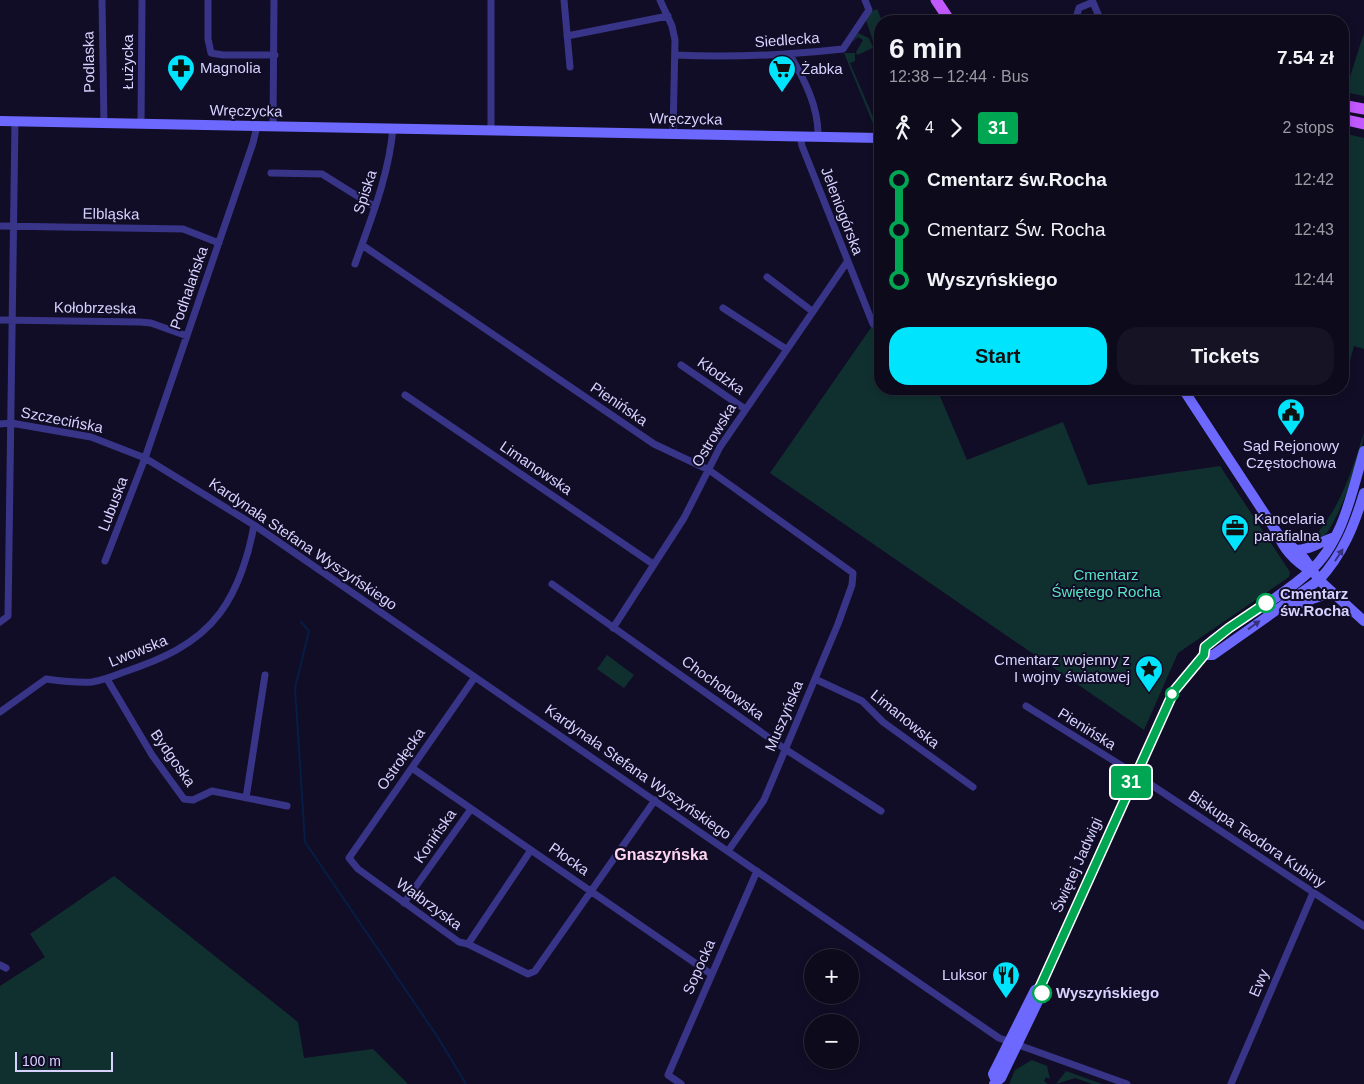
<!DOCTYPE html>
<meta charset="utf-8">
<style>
:root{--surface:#0d0a1c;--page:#161325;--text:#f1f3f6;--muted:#9a9aa3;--line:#2d2b3b;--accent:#00e4fd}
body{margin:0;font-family:Helvetica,sans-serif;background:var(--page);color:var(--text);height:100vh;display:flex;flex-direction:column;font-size:19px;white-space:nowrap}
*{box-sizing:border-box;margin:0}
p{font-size:16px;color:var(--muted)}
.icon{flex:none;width:28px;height:28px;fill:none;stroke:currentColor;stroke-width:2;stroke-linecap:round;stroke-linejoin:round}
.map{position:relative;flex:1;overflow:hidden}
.drawer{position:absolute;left:874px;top:15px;width:475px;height:380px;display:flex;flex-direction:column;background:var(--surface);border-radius:20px;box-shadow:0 2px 8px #0003,0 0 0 1px var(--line)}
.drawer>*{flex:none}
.badge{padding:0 10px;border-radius:4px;font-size:18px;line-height:32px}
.buttons{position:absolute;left:804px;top:949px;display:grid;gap:10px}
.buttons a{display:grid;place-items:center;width:55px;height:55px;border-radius:50%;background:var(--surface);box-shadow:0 2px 8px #0003,0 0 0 1px var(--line);font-size:25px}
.scale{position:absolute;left:15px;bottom:12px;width:98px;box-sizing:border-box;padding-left:5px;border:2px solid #d7d2ff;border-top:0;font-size:14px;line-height:18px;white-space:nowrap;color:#d7d2ff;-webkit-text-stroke:4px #110d26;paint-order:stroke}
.map>.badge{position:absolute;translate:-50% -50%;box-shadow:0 0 0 2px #fff}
.legs{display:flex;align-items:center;gap:8px;height:55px;padding:0 15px;font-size:16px}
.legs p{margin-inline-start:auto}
.headline{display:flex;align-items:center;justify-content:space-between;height:85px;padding:0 15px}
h1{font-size:28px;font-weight:700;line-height:38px}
.action{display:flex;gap:10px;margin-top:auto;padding:10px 15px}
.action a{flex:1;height:58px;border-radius:20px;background:var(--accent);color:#111;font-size:20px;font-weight:700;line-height:58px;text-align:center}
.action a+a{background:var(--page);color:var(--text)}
ul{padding:0 15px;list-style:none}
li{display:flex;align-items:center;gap:18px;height:50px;font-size:19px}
li i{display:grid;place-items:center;width:8px;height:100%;margin:0 6px;background:currentColor}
li i::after{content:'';width:12px;height:12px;margin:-6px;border:4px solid;border-radius:50%;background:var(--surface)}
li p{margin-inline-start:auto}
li:first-child i{background:linear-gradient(#0000 50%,currentColor 0)}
li:last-child i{background:linear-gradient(currentColor 50%,#0000 0)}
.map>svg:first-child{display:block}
</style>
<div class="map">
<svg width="1364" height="1084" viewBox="0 0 1364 1084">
<rect width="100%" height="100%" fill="#110d26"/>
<path fill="#10302f" d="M 877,9 L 882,21 L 880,21 L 880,52 L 877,53 L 866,20 L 871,12 Z
M 858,33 L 869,38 L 873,48 L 857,55 L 856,52 L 863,40 L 858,37 L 853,42 Z
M 1364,33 L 1364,96 L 1345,92 Z
M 844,53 L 855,53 L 855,61 L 850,63 L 873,117 L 876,116 L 876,112 L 878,126 L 874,126 Z
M 1343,133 L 1364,138 L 1364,349 L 1354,346 L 1346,375 L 1342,374 Z
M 880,320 L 880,389 L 937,389 L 967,460 L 1063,422 L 1088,485 L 1220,466 L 1290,572 L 1289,577 L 1178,653 L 1144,730 L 770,473 L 875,322 Z
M 1364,433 C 1364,452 1337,526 1322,538 C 1319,541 1311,542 1307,544 C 1340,512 1350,475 1364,433 Z
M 607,655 L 634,675 L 624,688 L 597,669 Z
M 114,876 L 298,1022 L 304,1058 L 373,1049 L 408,1084 L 0,1084 L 0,986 L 45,957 L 30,934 Z
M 1032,1060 L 1047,1066 L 1050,1079 L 1046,1077 L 1044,1081 L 1048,1084 L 1009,1084 L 1015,1070 Z
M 1066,1071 L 1102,1084 L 1092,1084 L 1075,1078 L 1056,1084 Z"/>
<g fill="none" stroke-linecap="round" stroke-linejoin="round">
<path stroke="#061d46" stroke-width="2" d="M 301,622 L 309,631 L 295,688 L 305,842 L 437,1036 L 466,1084"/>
<path stroke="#383588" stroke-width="7" d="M 102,0 L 104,123
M 208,0 L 208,39 L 211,53 L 223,55 L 275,55
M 564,0 L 570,67
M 660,0 L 672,26 L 675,40 L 673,134
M 1092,0 L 1101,21
M 1075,21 L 1079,8 L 1093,2
M 567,36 L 668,16
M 675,55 C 732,58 787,55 843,49 L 869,10 L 865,0
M 790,55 C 804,79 819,107 818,137
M 141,124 L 142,0
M 273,126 L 274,0
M 491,131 L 491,0
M 800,136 L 802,146 L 873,324
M 271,173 L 322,174 L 375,207
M 0,226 L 183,229 L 219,243
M 362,245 L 654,444 L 709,470 L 853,573 L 852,585 L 838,624 L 764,800 L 728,851
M 355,264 C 371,219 389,175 393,128
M 767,277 L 812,311
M 723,308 L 786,349
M 0,320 L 140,322 L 151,323 L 187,336
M 681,365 L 745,409
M 405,395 L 653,564
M 0,424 L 11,423 L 91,437 L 145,458 L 254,525 L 999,1038 L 1127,1084
M 105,561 L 145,458 L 253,143 L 257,126
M 552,584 L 785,749 L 881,811
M 0,622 L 8,616 L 15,121
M 613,628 L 684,518 L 720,447 L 847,262
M 475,677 L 349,858 L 358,869 L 459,942 L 468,944 L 528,974 L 535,971 L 655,800
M 107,679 L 152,755 L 184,799 L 193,800 L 212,791 L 287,806
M 815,679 L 862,701 L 883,722 L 973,787
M 1026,706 L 1135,774 L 1364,926
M 0,712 L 46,679 C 61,681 76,683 92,682 C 103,680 114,676 124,672 C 160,660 196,645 220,613 C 238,589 249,554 254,525
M 412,768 L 711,974
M 246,798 L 265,675
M 404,903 L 471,809
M 468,944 L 531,850
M 0,965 L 6,968
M 681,1084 L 668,1075 L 757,871
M 1231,1084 L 1313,893"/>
<path stroke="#6d69ff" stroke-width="10" d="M 0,121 L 880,138
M 1183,389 L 1278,534 C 1284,551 1296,562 1311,571
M 1281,536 L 1304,558 L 1319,580 L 1364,621
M 1296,550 C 1312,550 1321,541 1335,537
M 1288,602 L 1298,604 L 1332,592
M 1204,655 L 1213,655 L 1319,580 C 1343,554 1354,526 1364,493
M 996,1081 L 993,1074 L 1035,990 L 1040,987 L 1174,691 L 1204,655 L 1205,647 L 1214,639 C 1245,616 1282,597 1310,571 C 1343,542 1352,491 1364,451
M 994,1084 L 1001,1078 L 1042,993 L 1040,987"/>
<path stroke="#c159ff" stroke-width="11" d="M 936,0 L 950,21
M 1342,105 L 1364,109
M 1342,119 L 1364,124"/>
</g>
<defs><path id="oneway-solid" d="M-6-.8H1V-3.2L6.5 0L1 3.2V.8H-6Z" transform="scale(1.25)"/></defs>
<g fill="#36327d">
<use href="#oneway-solid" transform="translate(1339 555) rotate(-57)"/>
<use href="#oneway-solid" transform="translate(1254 625) rotate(-36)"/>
</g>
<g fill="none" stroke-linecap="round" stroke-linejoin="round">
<g stroke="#fff" stroke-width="11">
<path id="line-1" d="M 1042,993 L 1040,987 L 1174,691 L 1204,655 L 1205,647 L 1229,628 L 1266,603"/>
</g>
<use href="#line-1" stroke="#00a651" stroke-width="8"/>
</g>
<defs>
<g id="pharmacy-pin" transform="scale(1.4375)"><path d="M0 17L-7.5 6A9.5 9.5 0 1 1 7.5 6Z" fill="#00e4fd" stroke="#110d26"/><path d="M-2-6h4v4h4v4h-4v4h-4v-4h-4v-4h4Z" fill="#111"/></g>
<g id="supermarket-pin" transform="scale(1.4375)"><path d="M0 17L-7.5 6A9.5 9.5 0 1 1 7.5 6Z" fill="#00e4fd" stroke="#110d26"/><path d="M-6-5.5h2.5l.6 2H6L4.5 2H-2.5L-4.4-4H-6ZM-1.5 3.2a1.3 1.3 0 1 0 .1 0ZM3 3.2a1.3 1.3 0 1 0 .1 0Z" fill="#111"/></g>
<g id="civic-pin" transform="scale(1.4375)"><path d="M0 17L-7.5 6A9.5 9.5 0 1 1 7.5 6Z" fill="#00e4fd" stroke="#110d26"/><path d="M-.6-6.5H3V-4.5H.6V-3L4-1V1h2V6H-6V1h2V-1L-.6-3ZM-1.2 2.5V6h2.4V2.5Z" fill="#111"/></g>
<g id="office-pin" transform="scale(1.4375)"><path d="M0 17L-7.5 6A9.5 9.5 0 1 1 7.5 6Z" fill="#00e4fd" stroke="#110d26"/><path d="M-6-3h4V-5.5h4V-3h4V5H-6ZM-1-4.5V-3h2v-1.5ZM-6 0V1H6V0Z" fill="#111"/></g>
<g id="sight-pin" transform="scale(1.4375)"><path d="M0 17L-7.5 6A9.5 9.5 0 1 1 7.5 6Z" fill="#00e4fd" stroke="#110d26"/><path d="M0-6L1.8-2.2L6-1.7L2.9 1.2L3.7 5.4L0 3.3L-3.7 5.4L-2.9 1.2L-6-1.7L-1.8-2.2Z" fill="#111"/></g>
<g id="restaurant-pin" transform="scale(1.4375)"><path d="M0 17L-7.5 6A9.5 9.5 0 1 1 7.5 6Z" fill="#00e4fd" stroke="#110d26"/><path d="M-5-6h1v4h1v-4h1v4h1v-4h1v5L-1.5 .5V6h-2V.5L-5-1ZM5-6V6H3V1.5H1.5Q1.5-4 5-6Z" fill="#111"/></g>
</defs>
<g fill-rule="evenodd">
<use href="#pharmacy-pin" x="181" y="68"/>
<use href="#supermarket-pin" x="782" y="69"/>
<use href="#civic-pin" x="1291" y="412"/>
<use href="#office-pin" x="1235" y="528"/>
<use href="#sight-pin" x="1149" y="669"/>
<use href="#restaurant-pin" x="1006" y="975"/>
</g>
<g fill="#fff" stroke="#00a651" stroke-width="2.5">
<circle cx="1266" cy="603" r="9"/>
<circle cx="1172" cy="694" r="6"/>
<circle cx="1042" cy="993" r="9"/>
</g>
<g text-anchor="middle" stroke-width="4" stroke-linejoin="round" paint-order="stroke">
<g font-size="15" fill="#d7d2ff" stroke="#110d26">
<text transform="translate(787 40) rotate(-4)" y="5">Siedlecka</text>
<text transform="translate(89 62) rotate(-91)" y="5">Podlaska</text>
<text transform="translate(128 62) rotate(-90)" y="5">Łużycka</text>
<text transform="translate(246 111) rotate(1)" y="5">Wręczycka</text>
<text transform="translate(686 119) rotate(1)" y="5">Wręczycka</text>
<text transform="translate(365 192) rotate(-72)" y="5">Spiska</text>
<text transform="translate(842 211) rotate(69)" y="5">Jeleniogórska</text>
<text transform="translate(111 214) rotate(1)" y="5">Elbląska</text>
<text transform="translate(189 288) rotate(-71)" y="5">Podhalańska</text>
<text transform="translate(95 308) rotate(1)" y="5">Kołobrzeska</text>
<text transform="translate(721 376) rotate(35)" y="5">Kłodzka</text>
<text transform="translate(619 404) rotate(34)" y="5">Pienińska</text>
<text transform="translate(62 420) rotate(11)" y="5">Szczecińska</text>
<text transform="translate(714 435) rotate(-59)" y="5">Ostrowska</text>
<text transform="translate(536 468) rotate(34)" y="5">Limanowska</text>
<text transform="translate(113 504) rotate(-69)" y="5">Lubuska</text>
<text transform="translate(303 544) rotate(34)" y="5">Kardynała Stefana Wyszyńskiego</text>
<text transform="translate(138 651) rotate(-22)" y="5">Lwowska</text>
<text transform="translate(723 688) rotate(36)" y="5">Chochołowska</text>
<text transform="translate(784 716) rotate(-67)" y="5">Muszyńska</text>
<text transform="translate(905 719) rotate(39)" y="5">Limanowska</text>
<text transform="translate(1087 729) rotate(32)" y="5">Pienińska</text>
<text transform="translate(173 758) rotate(55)" y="5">Bydgoska</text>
<text transform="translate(401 759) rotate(-55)" y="5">Ostrołęcka</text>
<text transform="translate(638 772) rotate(35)" y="5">Kardynała Stefana Wyszyńskiego</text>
<text transform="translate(435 836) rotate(-55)" y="5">Konińska</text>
<text transform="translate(1257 839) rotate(34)" y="5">Biskupa Teodora Kubiny</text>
<text transform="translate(569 859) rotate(35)" y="5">Płocka</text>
<text transform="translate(1077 865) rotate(-66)" y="5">Świętej Jadwigi</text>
<text transform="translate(429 904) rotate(36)" y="5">Wałbrzyska</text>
<text transform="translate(699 967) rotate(-66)" y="5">Sopocka</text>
<text transform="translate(1259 983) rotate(-67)" y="5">Ewy</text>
</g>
<g font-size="15" fill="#d7d2ff" stroke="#110d26" text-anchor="start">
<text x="200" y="73">Magnolia</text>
<text x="801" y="74">Żabka</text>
<text x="1291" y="451" text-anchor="middle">Sąd Rejonowy<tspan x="1291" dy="17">Częstochowa</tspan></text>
<text x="1254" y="524">Kancelaria<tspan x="1254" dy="17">parafialna</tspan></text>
<text x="1130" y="665" text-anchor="end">Cmentarz wojenny z<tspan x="1130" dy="17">I wojny światowej</tspan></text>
<text x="987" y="980" text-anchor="end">Luksor</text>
</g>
<g font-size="15" fill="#56e7c3" stroke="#110d26">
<text x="1106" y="580">Cmentarz<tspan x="1106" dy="17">Świętego Rocha</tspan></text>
</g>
<g font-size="15" font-weight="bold" fill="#d7d2ff" stroke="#110d26" text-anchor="start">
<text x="1280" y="599">Cmentarz<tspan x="1280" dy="17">św.Rocha</tspan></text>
<text x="1056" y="998">Wyszyńskiego</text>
</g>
<g font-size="16" font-weight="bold" fill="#ffd4ef" stroke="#110d26">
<text x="661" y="860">Gnaszyńska</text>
</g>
</g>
</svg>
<div class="buttons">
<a>+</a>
<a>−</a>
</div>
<div class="scale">100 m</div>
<b class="badge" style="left:1131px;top:782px;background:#00a651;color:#fff">31</b>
<section class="drawer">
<div class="headline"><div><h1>6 min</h1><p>12:38 – 12:44 · Bus</p></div><b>7.54 zł</b></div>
<div class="legs"><svg class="icon" aria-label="walk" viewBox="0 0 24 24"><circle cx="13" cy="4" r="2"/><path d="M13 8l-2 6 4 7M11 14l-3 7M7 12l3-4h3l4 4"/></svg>4<svg class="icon" aria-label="forward" viewBox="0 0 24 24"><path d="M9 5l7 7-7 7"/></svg><b class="badge" style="background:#00a651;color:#fff">31</b><p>2 stops</p></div>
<ul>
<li><i style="color:#00a651"></i><b>Cmentarz św.Rocha</b><p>12:42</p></li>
<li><i style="color:#00a651"></i><span>Cmentarz Św. Rocha</span><p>12:43</p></li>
<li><i style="color:#00a651"></i><b>Wyszyńskiego</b><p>12:44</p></li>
</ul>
<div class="action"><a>Start</a><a>Tickets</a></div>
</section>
</div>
